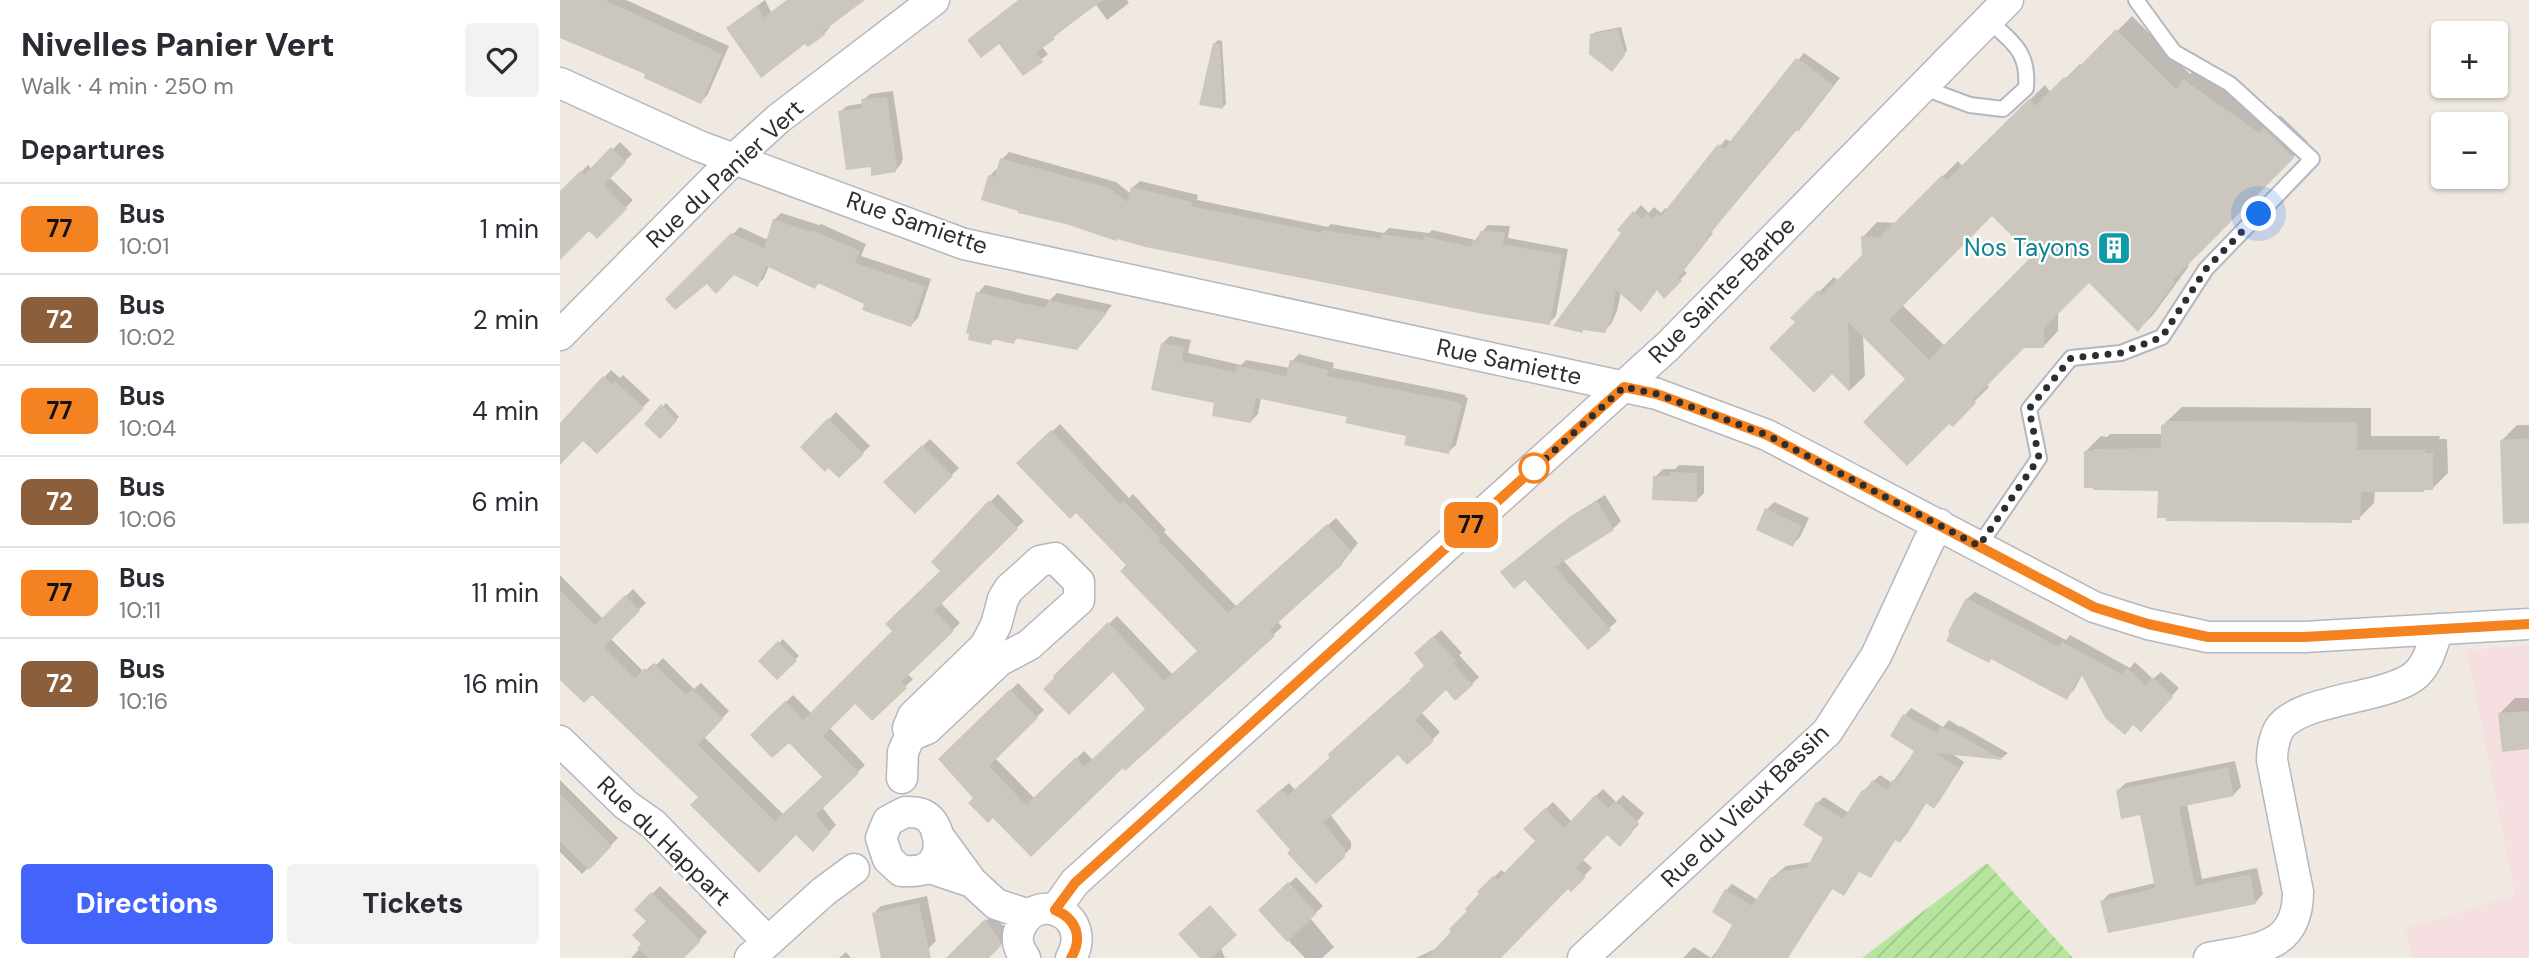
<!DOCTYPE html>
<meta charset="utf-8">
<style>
:root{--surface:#fff;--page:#f2f2f3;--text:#2b2b33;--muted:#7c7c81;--line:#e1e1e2;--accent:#4264fb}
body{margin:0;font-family:"DM Sans",sans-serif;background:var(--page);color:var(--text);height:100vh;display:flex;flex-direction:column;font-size:26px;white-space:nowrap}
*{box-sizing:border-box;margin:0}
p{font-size:23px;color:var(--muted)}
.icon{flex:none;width:38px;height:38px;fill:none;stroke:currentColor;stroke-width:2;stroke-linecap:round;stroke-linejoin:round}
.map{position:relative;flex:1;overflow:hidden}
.side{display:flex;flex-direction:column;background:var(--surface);width:560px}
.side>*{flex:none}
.badge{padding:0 14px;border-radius:10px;font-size:24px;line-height:46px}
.tools{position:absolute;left:1871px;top:21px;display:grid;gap:14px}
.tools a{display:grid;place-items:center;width:77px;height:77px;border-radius:7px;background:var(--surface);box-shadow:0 2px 5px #0004;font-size:35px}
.you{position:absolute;width:35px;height:35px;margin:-18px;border:5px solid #fff;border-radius:50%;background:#1a73e8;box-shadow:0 0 0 10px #1a73e833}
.map>.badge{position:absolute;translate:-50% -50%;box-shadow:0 0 0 4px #fff}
h2{padding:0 21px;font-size:26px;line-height:63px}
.round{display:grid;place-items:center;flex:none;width:74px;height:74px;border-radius:7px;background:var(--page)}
.overview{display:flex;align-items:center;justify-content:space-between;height:119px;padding:0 21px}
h1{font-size:33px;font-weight:800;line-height:52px}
.button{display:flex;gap:14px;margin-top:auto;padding:14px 21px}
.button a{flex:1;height:80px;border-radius:7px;background:var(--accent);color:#fff;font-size:28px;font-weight:800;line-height:80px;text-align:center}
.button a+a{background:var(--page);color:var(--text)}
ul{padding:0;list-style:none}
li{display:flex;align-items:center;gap:21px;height:91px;padding:0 21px;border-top:2px solid var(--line)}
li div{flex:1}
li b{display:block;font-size:26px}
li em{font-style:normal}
li .badge{min-width:77px;font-weight:700;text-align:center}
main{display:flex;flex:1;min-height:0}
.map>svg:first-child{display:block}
</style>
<main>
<section class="side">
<div class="overview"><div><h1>Nivelles Panier Vert</h1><p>Walk · 4 min · 250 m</p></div><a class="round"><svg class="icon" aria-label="heart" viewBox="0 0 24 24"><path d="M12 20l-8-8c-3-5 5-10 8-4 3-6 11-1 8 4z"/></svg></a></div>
<h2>Departures</h2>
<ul>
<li><span class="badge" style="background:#f58220;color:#111">77</span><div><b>Bus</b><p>10:01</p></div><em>1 min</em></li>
<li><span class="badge" style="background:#8b5e3c;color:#fff">72</span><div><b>Bus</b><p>10:02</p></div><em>2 min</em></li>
<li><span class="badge" style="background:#f58220;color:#111">77</span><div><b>Bus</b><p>10:04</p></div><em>4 min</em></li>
<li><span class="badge" style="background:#8b5e3c;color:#fff">72</span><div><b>Bus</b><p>10:06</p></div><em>6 min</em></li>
<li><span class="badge" style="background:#f58220;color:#111">77</span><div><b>Bus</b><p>10:11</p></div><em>11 min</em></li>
<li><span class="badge" style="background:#8b5e3c;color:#fff">72</span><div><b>Bus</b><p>10:16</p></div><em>16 min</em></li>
</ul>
<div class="button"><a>Directions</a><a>Tickets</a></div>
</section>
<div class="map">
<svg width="1969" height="958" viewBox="0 0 1969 958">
<defs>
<pattern id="garden-furrows" width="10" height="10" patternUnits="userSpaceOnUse" patternTransform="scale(1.75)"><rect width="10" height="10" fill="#b6e59e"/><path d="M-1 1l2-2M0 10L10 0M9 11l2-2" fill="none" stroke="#9dc588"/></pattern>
</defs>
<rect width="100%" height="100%" fill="#efe9e1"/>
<path fill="#f5dfe0" d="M 1969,645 L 1969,958 L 1854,958 L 1844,929 L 1955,896 L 1907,650 Z"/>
<path fill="url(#garden-furrows)" d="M 1427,863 L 1513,958 L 1302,958 Z"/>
<path fill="#0003" fill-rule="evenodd" d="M 0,0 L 66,0 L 169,46 L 148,94 L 141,102 L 88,73 L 0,38 Z
M 205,0 L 211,12 L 227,0 L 302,0 L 269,25 L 270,27 L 264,34 L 175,22 Z
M 460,0 L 567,0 L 569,3 L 547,20 L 535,3 L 482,47 L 488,54 L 463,74 Z
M 1572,16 L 1630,74 L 1640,65 L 1715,120 L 1720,115 L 1748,142 L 1626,264 L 1629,266 L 1593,315 L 1578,330 L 1529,281 L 1498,312 L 1498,331 L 1484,346 L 1464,346 L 1426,384 L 1429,387 L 1392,424 L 1303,335 L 1305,376 L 1290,390 L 1272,372 L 1233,318 L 1274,277 L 1278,281 L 1303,256 L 1303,237 L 1317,222 L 1337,223 L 1398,161 L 1402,166 L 1485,85 L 1491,93 L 1520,64 L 1523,66 ZM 1432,214 L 1474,256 L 1385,346 L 1342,305 Z
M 1061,27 L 1067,50 L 1055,67 L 1032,35 L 1036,32 Z
M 658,40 L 662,41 L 666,104 L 662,108 L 654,44 Z
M 1244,53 L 1280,78 L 1151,232 L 1153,233 L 1123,270 L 1127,273 L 1104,296 L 1098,289 L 1081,309 L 1061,292 L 1057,311 L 1051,324 L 1044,331 L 1025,328 L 1022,331 L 1064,233 L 1060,230 L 1081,205 L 1089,213 L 1094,207 L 1101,213 L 1105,208 L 1108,210 L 1160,146 L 1166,139 L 1171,142 Z
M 333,91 L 343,159 L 341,164 L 335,171 L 312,165 L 280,112 L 287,106 L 304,103 L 303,100 L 310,94 Z
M 60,142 L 72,154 L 49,177 L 73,200 L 37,237 L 29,229 L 0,258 L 0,194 L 28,165 L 32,170 Z
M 449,152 L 556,182 L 571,194 L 573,187 L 580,181 L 638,195 L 637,200 L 768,227 L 771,224 L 824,233 L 829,228 L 869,233 L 872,230 L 915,240 L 928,225 L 950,226 L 948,238 L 1008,249 L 996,316 L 989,323 L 482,216 L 423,199 L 430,176 L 436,169 L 439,170 L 442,159 Z
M 221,213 L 259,225 L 261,224 L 306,244 L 301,256 L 371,279 L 358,318 L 351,325 L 260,282 L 255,287 L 209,266 L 204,278 L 197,285 L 174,273 L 108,299 L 180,227 L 208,240 L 214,220 Z
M 425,285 L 490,300 L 497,293 L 552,305 L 524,341 L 459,337 L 453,342 L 435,338 L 430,343 L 418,293 Z
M 610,336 L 631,340 L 628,353 L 681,365 L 686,360 L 730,368 L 732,361 L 739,354 L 774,363 L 773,368 L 906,395 L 905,397 L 908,398 L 896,445 L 888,452 L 848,435 L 789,415 L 701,397 L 698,414 L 691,421 L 656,402 L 602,344 Z
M 51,370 L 60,378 L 63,375 L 90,400 L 37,452 L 24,438 L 0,462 L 0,425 Z
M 106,403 L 119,417 L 100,437 L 87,424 Z
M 1622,407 L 1811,408 L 1811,436 L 1880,436 L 1879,439 L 1887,439 L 1888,473 L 1873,488 L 1815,490 L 1814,503 L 1799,518 L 1600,489 L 1526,451 L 1541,436 L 1547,437 L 1550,434 L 1603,434 L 1603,425 Z
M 276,412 L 310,446 L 279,476 L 242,447 Z
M 500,424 L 569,498 L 573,494 L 606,530 L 604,532 L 677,607 L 776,518 L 798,543 L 782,563 L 717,621 L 722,627 L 714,634 L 565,768 L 563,766 L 471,854 L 380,760 L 458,683 L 484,710 L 435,758 L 475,799 L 524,751 L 533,760 L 587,709 L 553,670 L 495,676 L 557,616 L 613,675 L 640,651 L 569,565 L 516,511 L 459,463 Z
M 1957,425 L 1969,425 L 1969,522 L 1942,440 Z
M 370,439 L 399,468 L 355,511 L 326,482 Z
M 1119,465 L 1144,466 L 1144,493 L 1136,501 L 1095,477 L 1103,469 L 1115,469 Z
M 438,494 L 464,521 L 380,602 L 400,623 L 347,674 L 353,679 L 312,719 L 295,702 L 269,727 L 305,765 L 262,807 L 276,825 L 260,842 L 140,797 L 32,692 L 0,677 L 0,575 L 43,619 L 73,589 L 86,603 L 50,638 L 84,672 L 94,663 L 96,665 L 103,658 L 134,689 L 141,683 L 169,711 L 144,737 L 224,815 L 264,777 L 229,740 L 192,735 L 233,695 L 252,714 L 335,631 L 382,571 L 373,562 Z
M 1045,495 L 1061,521 L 1053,529 L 1003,560 L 1057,621 L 1028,648 L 965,577 L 950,565 L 1010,517 Z
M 1214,502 L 1249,518 L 1240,537 L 1232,545 L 1207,509 Z
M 1415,592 L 1506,640 L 1510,635 L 1570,668 L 1575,662 L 1593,679 L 1601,672 L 1619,688 L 1588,722 L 1523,673 L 1514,690 L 1506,698 L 1407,599 Z
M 881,630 L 902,653 L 899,655 L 919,677 L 912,684 L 887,688 L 861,712 L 880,732 L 873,739 L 847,763 L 838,752 L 770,814 L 791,842 L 791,848 L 783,856 L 732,850 L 705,804 L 729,783 L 735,790 L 853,680 L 866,665 L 864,646 Z
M 223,639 L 239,656 L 217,677 L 201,661 Z
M 1955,698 L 1969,698 L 1969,747 L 1940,713 Z
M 1351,708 L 1383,727 L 1389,720 L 1400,727 L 1401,726 L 1448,753 L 1442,758 L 1391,753 L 1404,762 L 1380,800 L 1374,807 L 1367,802 L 1346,835 L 1339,841 L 1336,839 L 1311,876 L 1300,870 L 1283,894 L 1273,888 L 1229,954 L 1211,958 L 1123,958 L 1134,947 L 1151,958 L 1159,948 L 1175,924 L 1166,890 L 1172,884 L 1198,900 L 1212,878 L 1226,866 L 1252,862 L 1265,837 L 1257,803 L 1264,797 L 1289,813 L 1303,791 L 1320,775 L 1332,783 L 1356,750 L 1333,736 L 1345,715 Z
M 1675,761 L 1681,787 L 1673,795 L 1627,804 L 1642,879 L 1697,868 L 1703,894 L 1696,902 L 1542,901 L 1549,894 L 1595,883 L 1581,812 L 1558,790 L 1566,783 Z
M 0,780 L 58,838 L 22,874 L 0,852 Z
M 1043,789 L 1056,802 L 1063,795 L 1084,813 L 1077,822 L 1079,824 L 1060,844 L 1047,833 L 1022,859 L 1032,868 L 1011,889 L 1008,887 L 939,958 L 856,958 L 879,947 L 921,894 L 920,892 L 941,870 L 946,874 L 977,841 L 965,829 L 993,802 L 1011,821 Z
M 736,877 L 763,906 L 750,918 L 774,947 L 762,958 L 745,958 L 700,911 Z
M 100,886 L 147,932 L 122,958 L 71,958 L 84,944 L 88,921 L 76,910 Z
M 367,896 L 376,941 L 368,949 L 323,958 L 314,913 L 321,906 Z
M 645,911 L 665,958 L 642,958 Z
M 434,913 L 447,932 L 448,937 L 427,958 L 389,958 Z
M 286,952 L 291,958 L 279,958 Z"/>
<path fill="#cbc7bf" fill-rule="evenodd" d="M 0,0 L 45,0 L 162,54 L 141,104 L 84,78 L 85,74 L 0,38 Z
M 227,0 L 305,0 L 262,32 L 265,35 L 248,47 L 245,44 L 201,78 L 166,28 L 198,5 L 203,18 Z
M 458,0 L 543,0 L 493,37 L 495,39 L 476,53 L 483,62 L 463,76 L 439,44 L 421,58 L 407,40 Z
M 1058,29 L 1065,55 L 1052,72 L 1029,54 L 1030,34 Z
M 1556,29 L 1616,89 L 1623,79 L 1699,133 L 1704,128 L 1734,158 L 1613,280 L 1615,282 L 1578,332 L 1529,283 L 1484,328 L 1484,348 L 1464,348 L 1413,400 L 1416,403 L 1393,427 L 1389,424 L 1347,466 L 1303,422 L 1345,379 L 1288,322 L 1290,392 L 1272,374 L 1254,393 L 1209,348 L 1235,322 L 1230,318 L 1258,290 L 1262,295 L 1302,255 L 1301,236 L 1320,237 L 1382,175 L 1387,180 L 1470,98 L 1475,106 L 1504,77 L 1507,79 ZM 1432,216 L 1472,256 L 1369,360 L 1329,320 Z
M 653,43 L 660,44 L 663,109 L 639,105 Z
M 1236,58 L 1241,62 L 1242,61 L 1274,86 L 1238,132 L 1236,129 L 1146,239 L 1148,240 L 1118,278 L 1122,281 L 1104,299 L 1097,290 L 1081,312 L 1056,290 L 1051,320 L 1045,333 L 1023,330 L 1023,333 L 993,326 L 1061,233 L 1057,230 L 1073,211 L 1082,219 L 1086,213 L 1093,219 L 1097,214 L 1100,217 L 1158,144 L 1164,149 Z
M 327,97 L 337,167 L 335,167 L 336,172 L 311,176 L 311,167 L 286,170 L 278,111 L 302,108 L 301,99 Z
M 51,147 L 66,162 L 44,185 L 67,209 L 37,239 L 29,231 L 0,260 L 0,191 L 20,171 L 24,175 Z
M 440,158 L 549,188 L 567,202 L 571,187 L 632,202 L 631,206 L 762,233 L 762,230 L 820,239 L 821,234 L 863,240 L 864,236 L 911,247 L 913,240 L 918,241 L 920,231 L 945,232 L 943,244 L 1002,255 L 990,325 L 923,314 L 585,247 L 557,239 L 556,241 L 506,224 L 458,213 L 458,211 L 421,200 L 428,175 L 435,177 Z
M 213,219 L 251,232 L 252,230 L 300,251 L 295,263 L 365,286 L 351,327 L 302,310 L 304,304 L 258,283 L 255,289 L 206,266 L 198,287 L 174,275 L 156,294 L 147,284 L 115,310 L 105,299 L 171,233 L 204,248 Z
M 416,292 L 486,308 L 488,300 L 547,313 L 517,350 L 455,338 L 454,344 L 432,339 L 431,345 L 408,340 L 409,334 L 406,333 Z
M 601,343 L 624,347 L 622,361 L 676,372 L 677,366 L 726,376 L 730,360 L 768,370 L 767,376 L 899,402 L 899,404 L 902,405 L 889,454 L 844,445 L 846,436 L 785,423 L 787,417 L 696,398 L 691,423 L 652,416 L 654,403 L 591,390 Z
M 43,376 L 52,384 L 55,381 L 84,408 L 37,454 L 23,441 L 0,465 L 0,423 Z
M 101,404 L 117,421 L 100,439 L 84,424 Z
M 268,418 L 304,454 L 279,478 L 268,468 L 265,472 L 240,447 Z
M 1606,421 L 1797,422 L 1797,450 L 1865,450 L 1865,453 L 1873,453 L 1873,490 L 1864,490 L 1864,492 L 1801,492 L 1800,520 L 1792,520 L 1792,523 L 1606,521 L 1606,518 L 1597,518 L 1598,491 L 1533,490 L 1533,488 L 1524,488 L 1524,451 L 1533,451 L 1533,449 L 1601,448 L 1601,425 L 1606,424 Z
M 491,430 L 560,504 L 564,501 L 600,538 L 598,540 L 668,613 L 767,524 L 792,552 L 781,561 L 783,564 L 710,630 L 715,636 L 565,771 L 563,768 L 471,857 L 433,818 L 428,823 L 408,803 L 413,798 L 378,759 L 450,689 L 478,718 L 429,766 L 466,805 L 516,757 L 524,767 L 585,709 L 553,672 L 509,715 L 483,689 L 494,678 L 493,676 L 548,622 L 604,681 L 637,651 L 560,571 L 566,565 L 516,513 L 510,519 L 456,463 Z
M 1969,438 L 1969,523 L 1943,524 L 1940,440 Z
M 362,445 L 393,476 L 355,514 L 323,482 Z
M 1110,472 L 1137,473 L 1137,502 L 1092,500 L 1093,476 L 1110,476 Z
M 429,500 L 458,529 L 374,611 L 394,631 L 341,682 L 347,688 L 312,721 L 295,704 L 263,736 L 299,773 L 256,815 L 270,833 L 253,852 L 236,835 L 199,873 L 130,805 L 138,797 L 32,695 L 24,703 L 0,680 L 0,590 L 35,625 L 65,595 L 80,611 L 44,647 L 75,678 L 85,668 L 88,671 L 94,664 L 126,695 L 132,689 L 163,719 L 138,745 L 215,821 L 262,777 L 229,743 L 212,758 L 190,735 L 225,701 L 243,720 L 332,631 L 325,624 L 380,571 L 371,562 Z
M 1037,501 L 1054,530 L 995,567 L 1051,630 L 1028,650 L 965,580 L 954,589 L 940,572 L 1000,524 Z
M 1205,508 L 1242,526 L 1233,547 L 1196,530 Z
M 1406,598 L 1499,647 L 1502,642 L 1561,674 L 1567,668 L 1586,686 L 1592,677 L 1613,697 L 1581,732 L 1573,725 L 1565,735 L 1546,719 L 1521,674 L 1507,700 L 1431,659 L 1429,663 L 1386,641 L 1390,633 L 1388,632 Z
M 873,636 L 896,661 L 893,663 L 913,685 L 895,701 L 886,690 L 855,720 L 874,741 L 847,765 L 838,755 L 763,823 L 785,849 L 785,857 L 756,884 L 727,853 L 730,850 L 696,811 L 721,789 L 727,796 L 770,758 L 768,754 L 851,680 L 849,679 L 864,666 L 854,653 Z
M 218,641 L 237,661 L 217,680 L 198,661 Z
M 1969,711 L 1969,749 L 1942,752 L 1938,713 Z
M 1343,714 L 1377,733 L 1381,726 L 1393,732 L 1393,731 L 1443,760 L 1375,753 L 1399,768 L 1374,809 L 1366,803 L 1340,843 L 1335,840 L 1311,878 L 1299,872 L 1284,896 L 1272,889 L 1228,958 L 1153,958 L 1172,925 L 1152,912 L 1165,889 L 1192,906 L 1211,877 L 1215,877 L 1218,872 L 1247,867 L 1263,838 L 1243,825 L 1256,802 L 1283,819 L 1302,790 L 1306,790 L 1312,780 L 1327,790 L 1332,780 L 1336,781 L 1354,751 L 1330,736 Z
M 1668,767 L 1674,796 L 1619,807 L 1635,886 L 1690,874 L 1696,904 L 1548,933 L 1540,901 L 1595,888 L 1580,815 L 1561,819 L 1556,790 Z
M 0,794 L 52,846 L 29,870 L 0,841 Z
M 1035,795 L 1048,808 L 1055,801 L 1078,822 L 1071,830 L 1073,832 L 1060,847 L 1047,835 L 1016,868 L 1026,877 L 1011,892 L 1008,889 L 941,958 L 866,958 L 891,932 L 889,929 L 907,911 L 905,909 L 919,894 L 917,892 L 933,876 L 937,880 L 975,841 L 963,829 L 985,808 L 1003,827 L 1006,826 Z
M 728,882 L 757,913 L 727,942 L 698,910 Z
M 91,892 L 141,941 L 124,958 L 88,958 L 77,948 L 81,944 L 72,935 L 86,921 L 74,910 Z
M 359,903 L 371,958 L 321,958 L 312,913 Z
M 650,905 L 677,935 L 651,958 L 640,958 L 618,934 Z
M 425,919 L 440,940 L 441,946 L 429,958 L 386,958 Z"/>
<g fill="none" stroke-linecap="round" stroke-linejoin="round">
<g stroke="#b4b7c1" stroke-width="18">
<path id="service" d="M 1364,88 L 1410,105 L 1443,109 L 1466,88 C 1469,51 1453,43 1428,20
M 1419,546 L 1479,458 L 1469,409 L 1511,358 L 1561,353 L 1602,337 L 1646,269 L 1752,159 L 1670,84 L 1614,52 L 1576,0"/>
</g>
<g stroke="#b4b7c1" stroke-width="33">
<path id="minor" d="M 0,83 L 139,146 L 404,244 L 1097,394 L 1207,435 L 1534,607 L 1588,624 L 1648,637 L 1744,637 L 1969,624
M 0,335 L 174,159 L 218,119 L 374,0
M 0,741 L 66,805 L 93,824 L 208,942
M 342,778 L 343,752 L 350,736 L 367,729 L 439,661 L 469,645 L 519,600 L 519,582 L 495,558 L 480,561 L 449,589 L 443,599 L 436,625 L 425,646 L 353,716 L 348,728 L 350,736
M 345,812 C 350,812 357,812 362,814 C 383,823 385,860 364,869 C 357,872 348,871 341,871 L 328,859 L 321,838 L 328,821 Z
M 367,867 L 412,882 L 377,834
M 412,882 L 436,904 L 469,915
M 495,910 L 515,882 L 1108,346 L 1448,0
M 190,958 L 263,892 L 294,869
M 465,958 C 458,948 455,938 461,926 C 479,889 534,917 511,958
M 1023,958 L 1267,732 L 1316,656 L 1368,543 L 1379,524
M 1649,958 C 1694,949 1738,950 1738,892 L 1712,760 C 1712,749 1714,739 1719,729 C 1738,699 1823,699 1853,677 C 1868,666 1872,646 1878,629"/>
</g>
<use href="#service" stroke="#fff" stroke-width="14"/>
<use href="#minor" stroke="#fff" stroke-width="30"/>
</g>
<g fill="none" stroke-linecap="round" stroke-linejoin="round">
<g stroke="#fff" stroke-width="16">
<path id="line" d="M 511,958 C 523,938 517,919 495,910 L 515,883 L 1064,387 L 1097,394 L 1207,435 L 1534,607 L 1588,624 L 1648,637 L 1744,637 L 1969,624"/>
</g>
<use href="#line" stroke="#f58220" stroke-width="10"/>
<path stroke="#2e2e2e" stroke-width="7" stroke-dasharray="0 12.6" d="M 974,468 L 971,472 L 1064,387 L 1097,394 L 1207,435 L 1419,546 L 1479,458 L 1469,409 L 1511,358 L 1561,353 L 1602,337 L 1646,269 L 1699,214"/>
</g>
<defs>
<g id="building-square" transform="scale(1.75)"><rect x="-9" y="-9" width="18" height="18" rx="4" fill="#0f9aa8" stroke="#fff"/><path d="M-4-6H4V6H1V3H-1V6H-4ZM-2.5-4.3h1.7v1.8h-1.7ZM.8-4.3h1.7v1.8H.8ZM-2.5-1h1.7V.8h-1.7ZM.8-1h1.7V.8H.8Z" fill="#fff"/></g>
</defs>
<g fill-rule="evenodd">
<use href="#building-square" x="1554" y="248"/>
</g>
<circle fill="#fff" stroke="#f58220" stroke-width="3.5" cx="974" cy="468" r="14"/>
<g text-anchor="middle" stroke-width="5" stroke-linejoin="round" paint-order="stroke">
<g font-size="24" fill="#2e2e2e" stroke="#fff">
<text transform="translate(165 174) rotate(-43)" y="8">Rue du Panier Vert</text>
<text transform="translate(357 223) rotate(19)" y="8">Rue Samiette</text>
<text transform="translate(1162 290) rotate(-45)" y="8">Rue Sainte-Barbe</text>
<text transform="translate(949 362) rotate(12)" y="8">Rue Samiette</text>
<text transform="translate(1185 806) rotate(-44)" y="8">Rue du Vieux Bassin</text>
<text transform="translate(104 841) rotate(44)" y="8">Rue du Happart</text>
</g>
<g font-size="24" fill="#0d838f" stroke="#fff" text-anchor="end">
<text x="1530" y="256">Nos Tayons</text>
</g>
</g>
</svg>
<div class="tools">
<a>+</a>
<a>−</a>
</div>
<div class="you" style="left:1699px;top:214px"></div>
<b class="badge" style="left:911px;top:525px;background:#f58220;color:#111">77</b>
</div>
</main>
